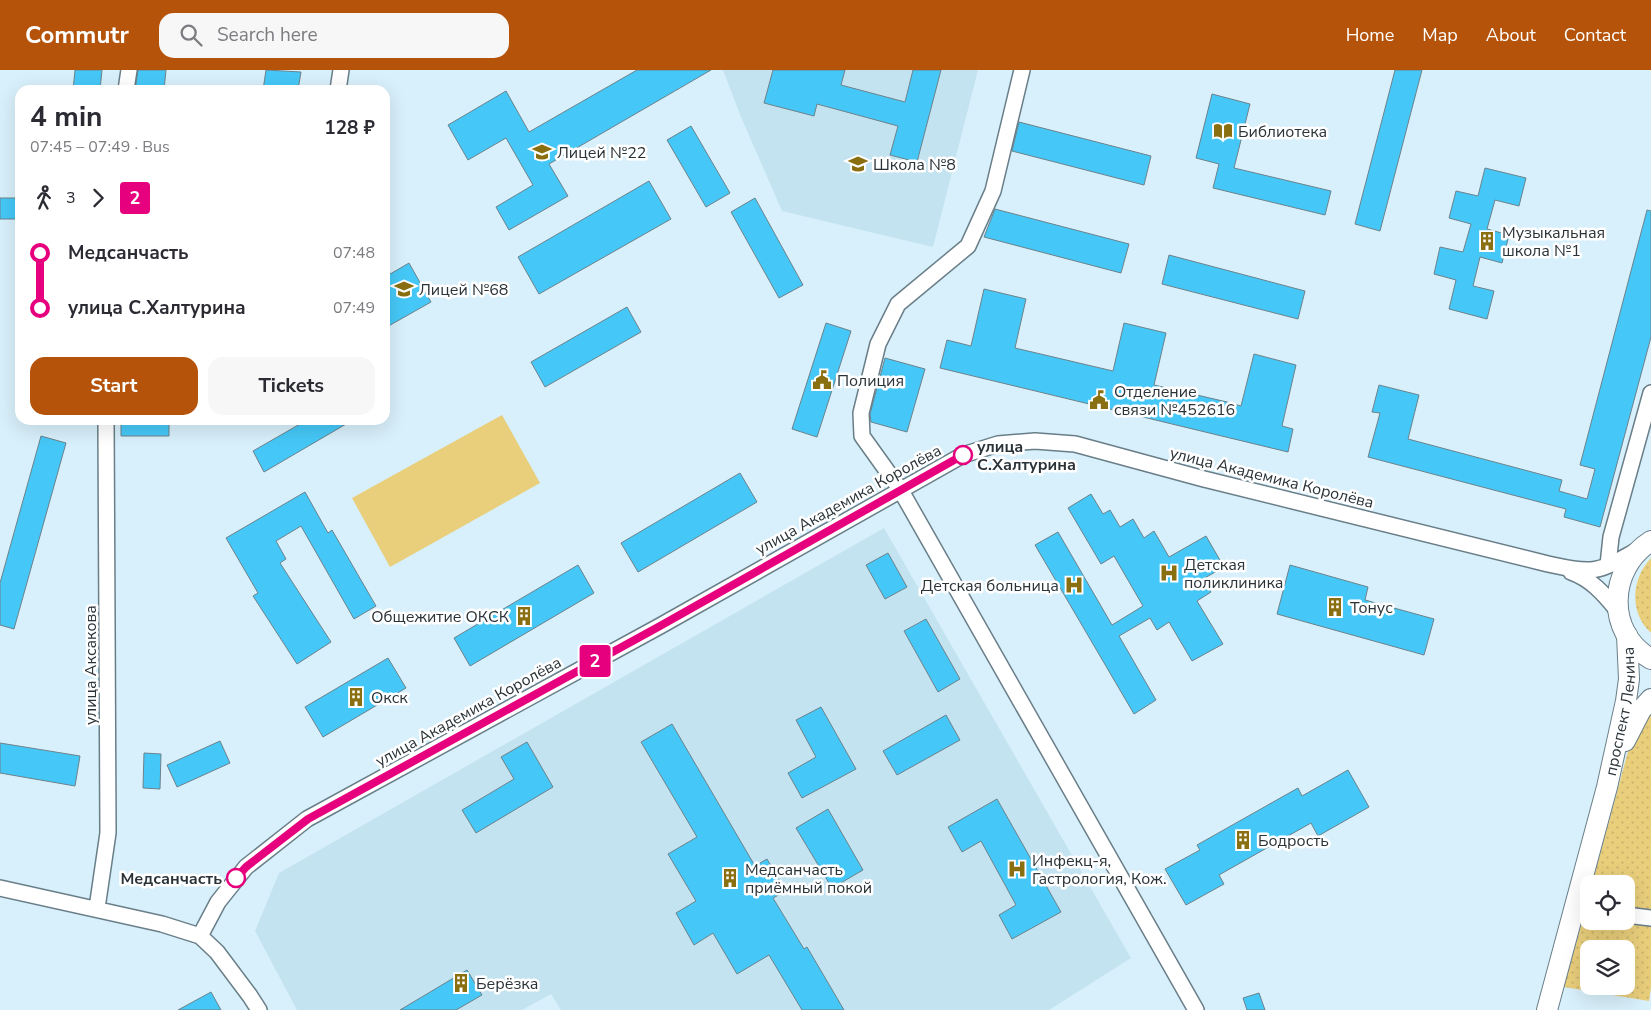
<!DOCTYPE html>
<meta charset="utf-8">
<style>
:root{--surface:#fff;--page:#f7f7f7;--text:#2b2b33;--muted:#7c7c81;--accent:#b45309}
body{margin:0;font-family:"Nunito Sans",sans-serif;background:var(--page);color:var(--text);height:100vh;display:flex;flex-direction:column;font-size:19px;white-space:nowrap}
*{box-sizing:border-box;margin:0}
p{font-size:16px;color:var(--muted)}
.icon{flex:none;width:28px;height:28px;fill:none;stroke:currentColor;stroke-width:2;stroke-linecap:round;stroke-linejoin:round}
.map{position:relative;flex:1;overflow:hidden}
.details{position:absolute;left:15px;top:15px;width:375px;height:340px;display:flex;flex-direction:column;background:var(--surface);border-radius:15px;box-shadow:0 5px 20px #0002}
.details>*{flex:none}
.badge{padding:0 10px;border-radius:4px;font-size:18px;line-height:32px}
.controls{position:absolute;left:1580px;top:805px;display:grid;gap:10px}
.controls a{display:grid;place-items:center;width:55px;height:55px;border-radius:10px;background:var(--surface);box-shadow:0 5px 20px #0002;font-size:25px}
.map>.badge{position:absolute;translate:-50% -50%;box-shadow:0 0 0 2px #fff}
.legs{display:flex;align-items:center;gap:8px;height:55px;padding:0 15px;font-size:16px}
.legs p{margin-inline-start:auto}
.head{display:flex;align-items:center;justify-content:space-between;height:85px;padding:0 15px}
h1{font-size:28px;font-weight:700;line-height:38px}
.button{display:flex;gap:10px;margin-top:auto;padding:10px 15px}
.button a{flex:1;height:58px;border-radius:15px;background:var(--accent);color:#fff;font-size:20px;font-weight:700;line-height:58px;text-align:center}
.button a+a{background:var(--page);color:var(--text)}
ul{padding:0 15px;list-style:none}
li{display:flex;align-items:center;gap:18px;height:55px;font-size:19px}
li i{display:grid;place-items:center;width:8px;height:100%;margin:0 6px;background:currentColor}
li i::after{content:'';width:12px;height:12px;margin:-6px;border:4px solid;border-radius:50%;background:var(--surface)}
li p{margin-inline-start:auto}
li:first-child i{background:linear-gradient(#0000 50%,currentColor 0)}
li:last-child i{background:linear-gradient(currentColor 50%,#0000 0)}
header{display:flex;align-items:center;gap:30px;box-sizing:border-box;height:70px;padding:0 25px;background:var(--accent);color:#fff}
header strong{font-size:24px}
nav{display:flex;gap:28px;margin-inline-start:auto;font-size:18px}
.search{width:350px;height:45px;background:var(--page);display:flex;align-items:center;gap:12px;box-sizing:border-box;padding:0 18px;border-radius:15px;color:var(--muted);font-size:19px}
.map>svg:first-child{display:block}
</style>
<header>
<strong>Commutr</strong>
<div class="search"><svg class="icon" aria-label="search" viewBox="0 0 24 24"><circle cx="10" cy="10" r="6"/><path d="M15 15l6 6"/></svg>Search here</div>
<nav><a>Home</a><a>Map</a><a>About</a><a>Contact</a></nav>
</header>
<div class="map">
<svg width="1651" height="940" viewBox="0 0 1651 940">
<defs>
<pattern id="grass-dots" width="8" height="8" patternUnits="userSpaceOnUse" patternTransform="scale(1.25)"><rect width="8" height="8" fill="#e9ce7b"/><path d="M2 2h.1M6 6h.1" fill="none" stroke="#c8b16b" stroke-width="1.8" stroke-linecap="round"/></pattern>
</defs>
<rect width="100%" height="100%" fill="#d8f0fb"/>
<path fill="#c4e3f0" d="M 723,0 L 978,0 L 933,177 L 782,141 L 741,47 Z
M 884,458 L 1131,888 L 1049,940 L 561,940 L 551,924 L 522,940 L 297,940 L 255,861 L 279,803 Z"/>
<path fill="url(#grass-dots)" fill-rule="evenodd" d="M 1651,488 L 1651,563 C 1629,543 1631,509 1651,488 Z
M 1651,637 L 1651,840 L 1626,837 L 1626,814 L 1592,814 L 1633,663 Z
M 1600,851 L 1651,856 L 1651,918 L 1649,931 L 1564,917 L 1581,856 ZM 1589,879 L 1626,879 L 1626,916 L 1589,916 Z"/>
<path fill="#e9ce7b" d="M 502,345 L 540,413 L 390,497 L 352,428 Z"/>
<path fill="#45c8f7" stroke="#6c828b" d="M 75,0 L 102,0 L 100,20 L 73,20 Z
M 138,0 L 166,0 L 164,20 L 135,20 Z
M 266,0 L 301,2 L 298,20 L 263,20 Z
M 637,0 L 711,0 L 549,94 L 568,126 L 509,160 L 496,137 L 533,115 L 506,68 L 468,90 L 448,55 L 506,21 L 529,62 Z
M 773,0 L 845,0 L 841,15 L 905,32 L 913,0 L 941,0 L 917,92 L 890,85 L 898,56 L 817,34 L 814,46 L 764,33 Z
M 1395,0 L 1422,0 L 1380,161 L 1355,154 Z
M 1212,24 L 1250,34 L 1234,98 L 1331,121 L 1325,145 L 1213,118 L 1219,94 L 1196,88 Z
M 1019,52 L 1151,86 L 1144,115 L 1012,81 Z
M 691,56 L 730,123 L 706,137 L 667,70 Z
M 1485,98 L 1526,108 L 1519,136 L 1495,130 L 1487,159 L 1509,165 L 1502,193 L 1480,187 L 1473,216 L 1494,221 L 1487,249 L 1449,239 L 1456,210 L 1434,204 L 1440,177 L 1463,182 L 1471,154 L 1449,148 L 1456,121 L 1478,126 Z
M 649,111 L 671,149 L 539,224 L 518,187 Z
M 0,128 L 17,128 L 17,149 L 0,149 Z
M 755,128 L 803,215 L 779,228 L 731,142 Z
M 995,139 L 1129,174 L 1121,203 L 984,167 Z
M 1647,140 L 1651,141 L 1651,267 L 1600,457 L 1564,447 L 1566,439 L 1368,387 L 1380,343 L 1372,342 L 1379,315 L 1419,325 L 1408,369 L 1562,410 L 1559,421 L 1587,429 L 1595,399 L 1580,395 Z
M 1169,185 L 1305,221 L 1298,249 L 1162,214 Z
M 409,193 L 431,232 L 385,258 L 385,207 Z
M 984,219 L 1026,229 L 1015,278 L 1113,301 L 1124,253 L 1166,263 L 1154,315 L 1227,332 L 1241,336 L 1254,284 L 1296,295 L 1282,356 L 1293,359 L 1288,382 L 940,298 L 947,270 L 971,276 Z
M 627,237 L 641,262 L 545,317 L 531,292 Z
M 826,253 L 851,261 L 817,367 L 792,359 Z
M 885,288 L 925,299 L 907,362 L 871,352 L 870,344 Z
M 121,350 L 169,350 L 169,366 L 121,366 Z
M 307,350 L 353,350 L 264,402 L 253,381 Z
M 41,366 L 66,373 L 14,559 L 0,555 L 0,513 Z
M 740,403 L 757,432 L 638,502 L 621,473 Z
M 305,422 L 328,463 L 332,460 L 376,536 L 354,549 L 301,456 L 276,471 L 286,489 L 280,493 L 331,572 L 297,594 L 253,526 L 258,523 L 226,468 Z
M 1091,424 L 1103,444 L 1110,440 L 1120,457 L 1133,449 L 1144,468 L 1154,461 L 1169,487 L 1206,466 L 1224,497 L 1203,509 L 1211,522 L 1197,531 L 1223,574 L 1192,591 L 1169,552 L 1157,560 L 1150,548 L 1119,566 L 1156,630 L 1134,644 L 1035,475 L 1058,462 L 1112,555 L 1143,536 L 1114,486 L 1101,494 L 1068,438 Z
M 888,483 L 907,517 L 885,529 L 866,495 Z
M 578,495 L 594,523 L 470,596 L 454,568 Z
M 1290,495 L 1368,517 L 1365,530 L 1434,549 L 1424,585 L 1277,544 Z
M 926,549 L 960,609 L 938,622 L 904,561 Z
M 388,588 L 406,618 L 323,667 L 305,637 Z
M 821,637 L 856,699 L 802,728 L 788,703 L 816,687 L 796,650 Z
M 946,645 L 960,670 L 897,705 L 883,681 Z
M 672,654 L 755,796 L 767,789 L 786,821 L 773,828 L 804,879 L 807,877 L 844,940 L 802,940 L 769,885 L 737,904 L 713,863 L 694,875 L 676,843 L 696,831 L 668,784 L 697,767 L 641,672 Z
M 220,671 L 230,693 L 177,717 L 167,695 Z
M 527,672 L 553,717 L 476,763 L 462,740 L 514,709 L 501,687 Z
M 0,673 L 80,686 L 75,716 L 0,703 Z
M 144,683 L 161,684 L 160,719 L 143,718 Z
M 1348,700 L 1369,737 L 1318,766 L 1311,753 L 1219,805 L 1224,814 L 1186,835 L 1165,799 L 1200,780 L 1197,775 L 1298,718 L 1302,726 Z
M 997,729 L 1061,842 L 1012,869 L 999,845 L 1016,835 L 981,771 L 962,782 L 948,757 Z
M 828,739 L 863,800 L 832,818 L 796,758 Z
M 467,900 L 482,925 L 456,940 L 400,940 Z
M 211,922 L 221,940 L 178,940 Z
M 1259,923 L 1265,940 L 1247,940 L 1243,928 Z"/>
<g fill="none" stroke-linecap="round" stroke-linejoin="round">
<g stroke="#697e88" stroke-width="18">
<path id="minor" d="M 1022,0 L 993,121 L 968,176 L 898,234 L 878,274 L 861,343 L 862,366 L 900,419 L 1196,940
M 126,20 L 129,0
M 338,20 L 341,0
M 1608,495 L 1611,467 L 1651,323
M 1571,502 C 1591,509 1604,524 1617,540
M 0,818 L 162,854 L 200,866 L 217,882 L 250,926 L 259,940
M 97,838 L 108,763 L 106,350
M 1626,845 L 1651,848
M 200,866 L 218,832 L 246,797 L 307,749 L 660,556 L 963,385 L 998,374 L 1035,371 L 1075,374 L 1204,409 L 1548,494 C 1562,497 1577,501 1591,500 C 1607,499 1624,487 1638,480"/>
</g>
<g stroke="#697e88" stroke-width="22">
<g id="major">
<path d="M 1651,471 C 1608,498 1605,563 1651,589"/>
<path d="M 1625,671 L 1641,640 L 1651,629"/>
<path id="s1" d="M 1547,940 L 1607,717 L 1626,631 L 1629,609 L 1627,565"/>
</g>
</g>
<use href="#minor" stroke="#fff" stroke-width="15"/>
<use href="#major" stroke="#fff" stroke-width="20"/>
</g>
<g fill="none" stroke-linecap="round" stroke-linejoin="round">
<g stroke="#fff" stroke-width="11">
<path id="line-1" d="M 236,808 L 246,797 L 308,749 L 660,556 L 963,385"/>
</g>
<use href="#line-1" stroke="#e6007e" stroke-width="8"/>
</g>
<defs>
<g id="library-bare" transform="scale(1.5)"><path d="M-6-4Q-3-5.5-.7-3.5V5Q-3 3-6 4ZM6-4Q3-5.5 .7-3.5V5Q3 3 6 4Z" fill="#896f10" stroke="#fff" stroke-width="2.5" paint-order="stroke"/></g>
<g id="school-bare" transform="scale(1.5)"><path d="M0-5L7-2L0 1L-7-2ZM-4 1L0 2.5L4 1V4Q0 6-4 4Z" fill="#896f10" stroke="#fff" stroke-width="2.5" paint-order="stroke"/></g>
<g id="building-bare" transform="scale(1.5)"><path d="M-4-6H4V6H1V3H-1V6H-4ZM-2.5-4.3h1.7v1.8h-1.7ZM.8-4.3h1.7v1.8H.8ZM-2.5-1h1.7V.8h-1.7ZM.8-1h1.7V.8H.8Z" fill="#896f10" stroke="#fff" stroke-width="2.5" paint-order="stroke"/></g>
<g id="civic-bare" transform="scale(1.5)"><path d="M-.6-6.5H3V-4.5H.6V-3L4-1V1h2V6H-6V1h2V-1L-.6-3ZM-1.2 2.5V6h2.4V2.5Z" fill="#896f10" stroke="#fff" stroke-width="2.5" paint-order="stroke"/></g>
<g id="hospital-bare" transform="scale(1.5)"><path d="M-5-5h3v3.5h4V-5h3V5h-3V1.5h-4V5h-3Z" fill="#896f10" stroke="#fff" stroke-width="2.5" paint-order="stroke"/></g>
</defs>
<g fill-rule="evenodd">
<use href="#library-bare" x="1223" y="61"/>
<use href="#school-bare" x="542" y="82"/>
<use href="#school-bare" x="858" y="94"/>
<use href="#building-bare" x="1487" y="171"/>
<use href="#school-bare" x="404" y="219"/>
<use href="#civic-bare" x="822" y="310"/>
<use href="#civic-bare" x="1099" y="330"/>
<use href="#hospital-bare" x="1169" y="503"/>
<use href="#hospital-bare" x="1074" y="515"/>
<use href="#building-bare" x="1335" y="537"/>
<use href="#building-bare" x="524" y="546"/>
<use href="#building-bare" x="356" y="627"/>
<use href="#building-bare" x="1243" y="770"/>
<use href="#hospital-bare" x="1017" y="799"/>
<use href="#building-bare" x="730" y="808"/>
<use href="#building-bare" x="461" y="913"/>
</g>
<g fill="#fff" stroke="#e6007e" stroke-width="2.5">
<circle cx="963" cy="385" r="9"/>
<circle cx="236" cy="808" r="9"/>
</g>
<g text-anchor="middle" stroke-width="5" stroke-linejoin="round" paint-order="stroke">
<g font-size="16" fill="#2a3338" stroke="#fff" text-anchor="start">
<text x="1238" y="67">Библиотека</text>
<text x="557" y="88">Лицей №22</text>
<text x="873" y="100">Школа №8</text>
<text x="1502" y="168">Музыкальная<tspan x="1502" dy="18">школа №1</tspan></text>
<text x="419" y="225">Лицей №68</text>
<text x="837" y="316">Полиция</text>
<text x="1114" y="327">Отделение<tspan x="1114" dy="18">связи №452616</tspan></text>
<text x="1184" y="500">Детская<tspan x="1184" dy="18">поликлиника</tspan></text>
<text x="1059" y="521" text-anchor="end">Детская больница</text>
<text x="1350" y="543">Тонус</text>
<text x="509" y="552" text-anchor="end">Общежитие ОКСК</text>
<text x="371" y="633">Окск</text>
<text x="1258" y="776">Бодрость</text>
<text x="1032" y="796">Инфекц-я,<tspan x="1032" dy="18">Гастрология, Кож.</tspan></text>
<text x="745" y="805">Медсанчасть<tspan x="745" dy="18">приёмный покой</tspan></text>
<text x="476" y="919">Берёзка</text>
</g>
<g font-size="16" font-weight="bold" fill="#2a3338" stroke="#fff" text-anchor="start">
<text x="977" y="382">улица<tspan x="977" dy="18">С.Халтурина</tspan></text>
<text x="222" y="814" text-anchor="end">Медсанчасть</text>
</g>
<g font-size="16" fill="#2a3338" stroke="#fff">
<text transform="translate(1272 407) rotate(14)" y="6">улица Академика Королёва</text>
<text transform="translate(848 429) rotate(-29)" y="6">улица Академика Королёва</text>
<text transform="translate(90 595) rotate(-90)" y="6">улица Аксакова</text>
<text transform="translate(468 641) rotate(-29)" y="6">улица Академика Королёва</text>
<text dy="6" stroke="none"><textPath href="#s1" startOffset="308">проспект Ленина</textPath></text>
</g>
</g>
</svg>
<div class="controls">
<a><svg class="icon" aria-label="locate" viewBox="0 0 24 24"><circle cx="12" cy="12" r="6"/><path d="M12 2v4M12 18v4M2 12h4M18 12h4"/></svg></a>
<a><svg class="icon" aria-label="layers" viewBox="0 0 24 24"><path d="M12 4l9 5-9 5-9-5zM3 14l9 5 9-5"/></svg></a>
</div>
<b class="badge" style="left:595px;top:591px;background:#e6007e;color:#fff">2</b>
<section class="details">
<div class="head"><div><h1>4 min</h1><p>07:45 – 07:49 · Bus</p></div><b>128 ₽</b></div>
<div class="legs"><svg class="icon" aria-label="walk" viewBox="0 0 24 24"><circle cx="13" cy="4" r="2"/><path d="M13 8l-2 6 4 7M11 14l-3 7M7 12l3-4h3l4 4"/></svg>3<svg class="icon" aria-label="forward" viewBox="0 0 24 24"><path d="M9 5l7 7-7 7"/></svg><b class="badge" style="background:#e6007e;color:#fff">2</b></div>
<ul>
<li><i style="color:#e6007e"></i><b>Медсанчасть</b><p>07:48</p></li>
<li><i style="color:#e6007e"></i><b>улица С.Халтурина</b><p>07:49</p></li>
</ul>
<div class="button"><a>Start</a><a>Tickets</a></div>
</section>
</div>
